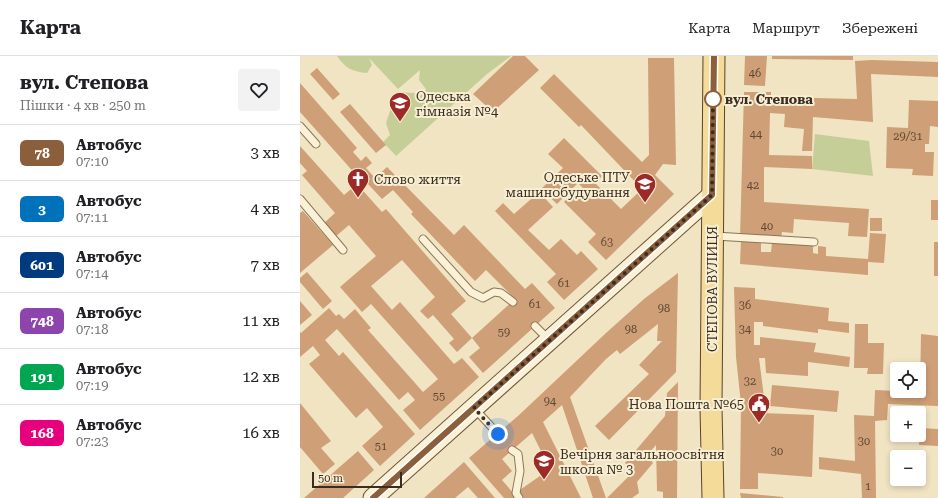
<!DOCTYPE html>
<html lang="uk">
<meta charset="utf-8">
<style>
:root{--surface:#fff;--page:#f2f2f2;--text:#202124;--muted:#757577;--line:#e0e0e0}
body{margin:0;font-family:"Roboto Serif",serif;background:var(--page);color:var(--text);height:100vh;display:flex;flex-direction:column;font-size:15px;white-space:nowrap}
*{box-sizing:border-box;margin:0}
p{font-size:13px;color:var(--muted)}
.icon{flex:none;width:22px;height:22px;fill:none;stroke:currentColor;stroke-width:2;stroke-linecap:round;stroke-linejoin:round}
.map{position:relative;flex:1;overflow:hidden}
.details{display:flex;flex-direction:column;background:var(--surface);width:300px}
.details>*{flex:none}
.badge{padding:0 8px;border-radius:6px;font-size:14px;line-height:26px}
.fabs{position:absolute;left:590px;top:306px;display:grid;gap:8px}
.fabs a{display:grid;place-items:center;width:36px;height:36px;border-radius:4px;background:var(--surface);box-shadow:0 2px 6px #0003;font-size:20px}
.scale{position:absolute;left:12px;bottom:10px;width:90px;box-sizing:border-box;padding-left:4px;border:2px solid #3a2c1e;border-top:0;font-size:11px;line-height:14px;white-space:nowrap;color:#3a2c1e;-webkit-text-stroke:3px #f7eed3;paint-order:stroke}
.you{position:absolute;width:20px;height:20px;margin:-10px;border:3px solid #fff;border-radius:50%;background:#1a73e8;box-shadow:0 0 0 6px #1a73e833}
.map>.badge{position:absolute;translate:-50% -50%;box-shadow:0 0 0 2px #fff}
.round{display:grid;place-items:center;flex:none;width:42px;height:42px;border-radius:4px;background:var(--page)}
.summary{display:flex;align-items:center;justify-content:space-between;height:68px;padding:0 20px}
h1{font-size:19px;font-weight:700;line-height:30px}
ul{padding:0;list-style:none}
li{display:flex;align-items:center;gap:12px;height:56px;padding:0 20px;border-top:1px solid var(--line)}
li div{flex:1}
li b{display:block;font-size:15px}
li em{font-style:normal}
li .badge{min-width:44px;font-weight:700;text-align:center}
header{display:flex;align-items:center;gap:24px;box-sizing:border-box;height:56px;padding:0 20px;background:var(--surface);border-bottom:1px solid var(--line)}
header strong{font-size:19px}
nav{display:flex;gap:22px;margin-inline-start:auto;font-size:14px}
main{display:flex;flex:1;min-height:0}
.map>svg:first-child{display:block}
</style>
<header>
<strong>Карта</strong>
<nav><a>Карта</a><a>Маршрут</a><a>Збережені</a></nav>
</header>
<main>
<section class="details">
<div class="summary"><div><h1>вул. Степова</h1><p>Пішки · 4 хв · 250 m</p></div><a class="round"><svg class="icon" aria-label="heart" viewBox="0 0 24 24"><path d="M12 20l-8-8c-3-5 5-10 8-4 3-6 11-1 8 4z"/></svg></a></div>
<ul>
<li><span class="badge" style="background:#8b5e3c;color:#fff">78</span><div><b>Автобус</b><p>07:10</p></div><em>3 хв</em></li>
<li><span class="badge" style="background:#0072bc;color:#fff">3</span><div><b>Автобус</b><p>07:11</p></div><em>4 хв</em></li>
<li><span class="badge" style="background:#003b80;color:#fff">601</span><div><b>Автобус</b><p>07:14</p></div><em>7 хв</em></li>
<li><span class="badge" style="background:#8e44ad;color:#fff">748</span><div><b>Автобус</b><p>07:18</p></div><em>11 хв</em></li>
<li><span class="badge" style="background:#00a651;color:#fff">191</span><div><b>Автобус</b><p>07:19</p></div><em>12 хв</em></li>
<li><span class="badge" style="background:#e6007e;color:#fff">168</span><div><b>Автобус</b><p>07:23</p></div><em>16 хв</em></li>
</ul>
</section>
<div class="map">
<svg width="638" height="442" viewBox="0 0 638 442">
<rect width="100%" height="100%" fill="#f0e4c3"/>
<path fill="#c5ce96" d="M 37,0 L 211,0 L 187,18 L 96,100 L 83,86 L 90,79 L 86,67 L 94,43 L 98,36 L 114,37 L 120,40 L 126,33 L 119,24 L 120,14 L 98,33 L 69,2 L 72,9 L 67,17 C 53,16 45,12 37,0 Z
M 515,78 L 569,85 L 573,120 L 512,113 Z"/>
<path fill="#cf9f77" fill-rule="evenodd" d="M 213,0 L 225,0 L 239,14 L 193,56 L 173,38 Z
M 445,0 L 467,0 L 465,30 L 444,29 Z
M 472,0 L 553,0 L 553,4 L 472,3 Z
M 348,2 L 374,2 L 376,109 L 363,108 L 355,119 L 374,138 L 306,204 L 288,186 L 296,178 L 264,146 L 276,133 L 282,140 L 287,136 L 278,127 L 257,148 L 241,133 L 263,112 L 248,98 L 264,82 L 302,120 L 295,127 L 321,153 L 342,133 L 281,69 L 279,71 L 240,32 L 254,18 L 342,106 L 349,99 Z
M 572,4 L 638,6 L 638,21 L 571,18 L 573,66 L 513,61 L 512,95 L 502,95 L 504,73 L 484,71 L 485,58 L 470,57 L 469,99 L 512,100 L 512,113 L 464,111 L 464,146 L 569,153 L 567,181 L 548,180 L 549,167 L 494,163 L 493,177 L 482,176 L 481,183 L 440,181 L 444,36 L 471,36 L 471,41 L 557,43 L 555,5 Z
M 17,12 L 40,38 L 33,44 L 10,18 Z
M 0,27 L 57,92 L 53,96 L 61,105 L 66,100 L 72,107 L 66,112 L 75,122 L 87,111 L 154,179 L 164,169 L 225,233 L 232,227 L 255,252 L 183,317 L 169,301 L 180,292 L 172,282 L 215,243 L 186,214 L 175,225 L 111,158 L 113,156 L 93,134 L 82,143 L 68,128 L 66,130 L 0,56 Z
M 609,44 L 638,45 L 638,71 L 630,70 L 629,88 L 625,88 L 625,96 L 634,96 L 633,120 L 612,119 L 613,113 L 586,112 L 587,71 L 608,72 Z
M 50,48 L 86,89 L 76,97 L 40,56 Z
M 0,90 L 44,139 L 57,128 L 82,156 L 86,153 L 166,245 L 151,258 L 172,282 L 157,296 L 149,287 L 154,283 L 133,259 L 128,263 L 120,255 L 135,241 L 102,204 L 71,230 L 92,254 L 100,246 L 154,308 L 162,302 L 179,321 L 120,374 L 103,354 L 115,344 L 108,336 L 99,344 L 37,273 L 25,284 L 39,300 L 43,296 L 115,378 L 80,410 L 62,390 L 83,371 L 67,352 L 56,362 L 9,308 L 20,299 L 13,290 L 0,301 L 0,276 L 1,277 L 29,252 L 36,260 L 39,258 L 44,263 L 55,253 L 71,272 L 68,274 L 123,336 L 138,323 L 71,248 L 62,256 L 40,231 L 76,200 L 49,169 L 35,181 L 23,168 L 35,157 L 2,119 L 7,115 L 0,107 Z
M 239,136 L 253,151 L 228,174 L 249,194 L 261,183 L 277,199 L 281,195 L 298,213 L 264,244 L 247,226 L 256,218 L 195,155 L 203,147 L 214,158 Z
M 631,144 L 638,144 L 638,164 L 631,164 Z
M 3,155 L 33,189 L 0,217 L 0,157 Z
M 570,162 L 582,162 L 582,175 L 570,175 Z
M 570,177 L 586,178 L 584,207 L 568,206 L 568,219 L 440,208 L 441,184 L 461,185 L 461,196 L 471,196 L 472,187 L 513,189 L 513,197 L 518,198 L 518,190 L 526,191 L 526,200 L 568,203 Z
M 634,186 L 638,186 L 638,220 L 634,220 Z
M 7,216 L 32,245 L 23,253 L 0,226 L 0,222 Z
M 378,217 L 376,316 L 309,384 L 295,370 L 349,318 L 339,309 L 362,285 L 357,285 L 358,268 L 320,298 L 317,294 L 306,303 L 270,341 L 306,442 L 293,442 L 262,349 L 243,366 L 281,442 L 204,442 L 169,402 L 218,360 L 306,277 L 344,243 ZM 232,377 L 250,413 L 214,438 L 202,424 L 212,415 L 202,403 Z
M 434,231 L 455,232 L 455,243 L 529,252 L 528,265 L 549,267 L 549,277 L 518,273 L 518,277 L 463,270 L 463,266 L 454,266 L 454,289 L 460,289 L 460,281 L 516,287 L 514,296 L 550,301 L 549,311 L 508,306 L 508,320 L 466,317 L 465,302 L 459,302 L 465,349 L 462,349 L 462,357 L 514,359 L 512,421 L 458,417 L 458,433 L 440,433 L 441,348 L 436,301 Z
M 0,245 L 12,259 L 0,269 Z
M 555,268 L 568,268 L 568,287 L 584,287 L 583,318 L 567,318 L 568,312 L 554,312 Z
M 621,278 L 638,280 L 638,350 L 588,348 L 587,364 L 575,365 L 576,442 L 562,442 L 561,418 L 519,413 L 519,401 L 555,405 L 554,359 L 574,360 L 575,334 L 620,336 Z
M 378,326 L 377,442 L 363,442 L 363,436 L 357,435 L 356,389 L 347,399 L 353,407 L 337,426 L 339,437 L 332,442 L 307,442 L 334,415 L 325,407 L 365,360 L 367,337 Z
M 472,329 L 539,335 L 537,356 L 470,350 Z
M 0,347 L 31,385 L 21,392 L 35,408 L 23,418 L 0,391 Z
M 620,372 L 638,373 L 638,390 L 619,389 Z
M 58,395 L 74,414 L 43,442 L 4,442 Z
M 164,406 L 195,442 L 178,442 L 168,431 L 155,442 L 124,442 Z
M 440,437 L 483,441 L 483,442 L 441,442 Z"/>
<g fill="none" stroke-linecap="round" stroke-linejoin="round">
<g stroke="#8b7559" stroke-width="9">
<path id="lane" d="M 0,70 L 16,88
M 0,143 L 43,194
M 415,180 L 514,186
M 123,183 L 171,236 L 183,242 L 194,236 L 201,237 L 213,246
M 235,270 L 249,284
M 174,352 L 198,378
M 212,394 L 218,398 L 220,415 L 216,437 L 219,442"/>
</g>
<g stroke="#6c563c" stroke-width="21">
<path id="secondary" d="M 73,442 L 412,139"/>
</g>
<g stroke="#58432d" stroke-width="23">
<path id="primary" d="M 413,442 L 411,352 L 414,0"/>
</g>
<use href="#lane" stroke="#faf1d6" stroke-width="7"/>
<use href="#secondary" stroke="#faf1d6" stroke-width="19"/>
<use href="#primary" stroke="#f4db99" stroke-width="21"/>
</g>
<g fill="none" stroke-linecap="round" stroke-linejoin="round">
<g stroke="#fff" stroke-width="9">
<path id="line" d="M 73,442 L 412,139 L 414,0"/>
</g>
<use href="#line" stroke="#8b5e3c" stroke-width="6"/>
<path stroke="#3a2c1e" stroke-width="4" stroke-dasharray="0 7.2" d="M 198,378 L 174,352 L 412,139 L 413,43"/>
</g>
<defs>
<g id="school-pin" transform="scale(1.15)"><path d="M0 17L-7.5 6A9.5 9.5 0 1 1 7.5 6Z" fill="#9c2a27" stroke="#f7eed3"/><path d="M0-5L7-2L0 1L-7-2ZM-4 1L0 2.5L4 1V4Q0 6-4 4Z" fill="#fff"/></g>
<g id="church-pin" transform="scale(1.15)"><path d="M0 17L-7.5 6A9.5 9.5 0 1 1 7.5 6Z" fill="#9c2a27" stroke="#f7eed3"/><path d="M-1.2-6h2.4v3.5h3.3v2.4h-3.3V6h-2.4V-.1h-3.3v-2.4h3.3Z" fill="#fff"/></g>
<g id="university-pin" transform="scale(1.15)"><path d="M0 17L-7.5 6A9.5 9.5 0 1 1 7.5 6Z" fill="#9c2a27" stroke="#f7eed3"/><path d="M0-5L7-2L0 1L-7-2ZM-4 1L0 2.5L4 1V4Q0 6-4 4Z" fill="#fff"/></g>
<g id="civic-pin" transform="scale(1.15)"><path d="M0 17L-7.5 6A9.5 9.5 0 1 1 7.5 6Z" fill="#9c2a27" stroke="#f7eed3"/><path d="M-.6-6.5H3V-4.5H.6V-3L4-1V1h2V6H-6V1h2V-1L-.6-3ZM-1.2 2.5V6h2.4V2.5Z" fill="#fff"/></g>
</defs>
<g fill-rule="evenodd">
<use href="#school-pin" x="100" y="47"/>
<use href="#church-pin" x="58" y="123"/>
<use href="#university-pin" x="345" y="128"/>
<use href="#civic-pin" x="459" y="348"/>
<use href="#school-pin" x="244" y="405"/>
</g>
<circle fill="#fff" stroke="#8b5e3c" stroke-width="2" cx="413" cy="43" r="8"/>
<g text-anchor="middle" stroke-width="4" stroke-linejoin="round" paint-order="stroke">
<g font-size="11" fill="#5f4934">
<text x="455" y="21">46</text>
<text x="456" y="82">44</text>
<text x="608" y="84">29/31</text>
<text x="453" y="133">42</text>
<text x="467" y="174">40</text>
<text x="307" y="190">63</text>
<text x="264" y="231">61</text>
<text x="235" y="252">61</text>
<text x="445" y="253">36</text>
<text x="364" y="256">98</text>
<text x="331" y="277">98</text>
<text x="445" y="277">34</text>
<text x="204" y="280">59</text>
<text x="450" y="329">32</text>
<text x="139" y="344">55</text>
<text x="250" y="349">94</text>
<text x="564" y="389">30</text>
<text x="81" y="394">51</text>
<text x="477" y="399">30</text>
<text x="568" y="434">1</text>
</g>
<g font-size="13" fill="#3a2c1e" stroke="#f7eed3" text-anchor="start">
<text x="116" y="45">Одеська<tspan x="116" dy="15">гімназія №4</tspan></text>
<text x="330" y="126" text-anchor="end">Одеське ПТУ<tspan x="330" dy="15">машинобудування</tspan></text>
<text x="74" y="128">Слово життя</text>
<text x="444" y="353" text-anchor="end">Нова Пошта №65</text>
<text x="260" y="403">Вечірня загальноосвітня<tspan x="260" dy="15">школа № 3</tspan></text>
</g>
<g font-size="13" font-weight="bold" fill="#3a2c1e" stroke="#f7eed3" text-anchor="start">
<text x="425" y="48">вул. Степова</text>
</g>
<g font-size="13" fill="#3a2c1e" stroke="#f7eed3">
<text transform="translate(412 233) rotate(-90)" y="5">СТЕПОВА ВУЛИЦЯ</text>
</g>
</g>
</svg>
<div class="fabs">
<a><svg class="icon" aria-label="locate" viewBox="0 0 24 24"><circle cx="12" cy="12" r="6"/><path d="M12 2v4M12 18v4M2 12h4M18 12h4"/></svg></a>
<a>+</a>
<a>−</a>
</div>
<div class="scale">50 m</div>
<div class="you" style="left:198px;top:378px"></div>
</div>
</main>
